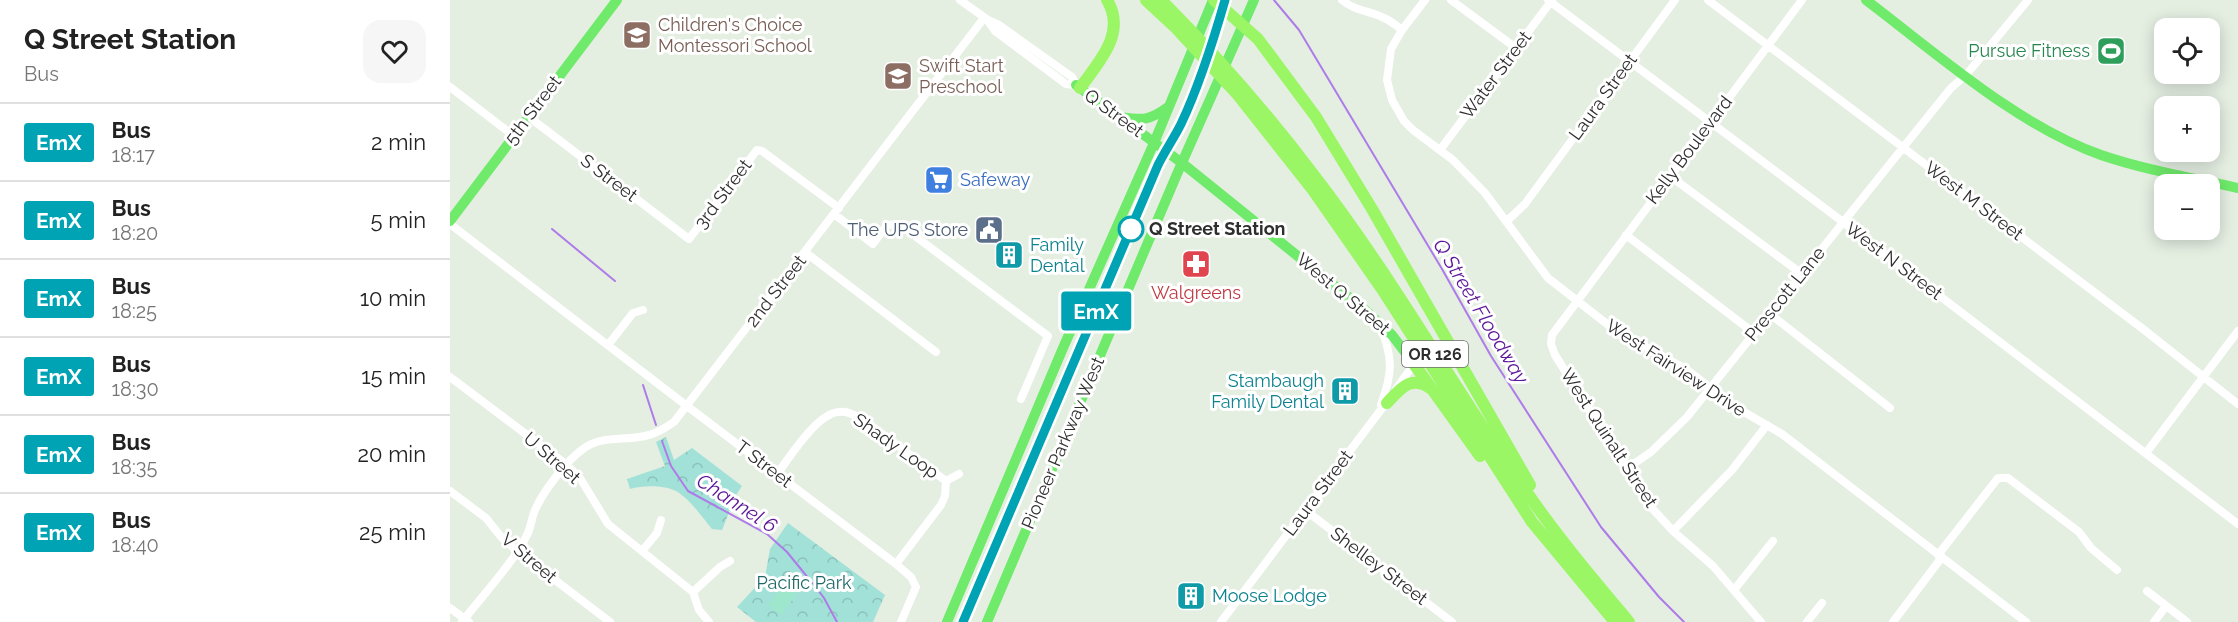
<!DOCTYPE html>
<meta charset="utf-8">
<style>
:root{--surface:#fff;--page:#f6f6f6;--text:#222;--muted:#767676;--line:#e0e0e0}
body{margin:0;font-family:Raleway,sans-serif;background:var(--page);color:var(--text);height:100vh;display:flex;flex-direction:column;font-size:22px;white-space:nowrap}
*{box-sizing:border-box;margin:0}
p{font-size:20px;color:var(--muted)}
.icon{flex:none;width:33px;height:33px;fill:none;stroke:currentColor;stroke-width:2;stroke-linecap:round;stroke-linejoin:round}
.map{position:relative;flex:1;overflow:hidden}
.drawer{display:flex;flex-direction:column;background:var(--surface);width:450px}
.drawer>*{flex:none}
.badge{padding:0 12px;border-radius:4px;font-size:21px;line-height:39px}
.controls{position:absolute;left:1704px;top:18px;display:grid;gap:12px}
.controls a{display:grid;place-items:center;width:66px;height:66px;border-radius:12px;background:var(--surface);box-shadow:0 3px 15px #0003;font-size:30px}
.map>.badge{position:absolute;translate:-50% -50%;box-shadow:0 0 0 3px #fff}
.round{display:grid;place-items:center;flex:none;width:63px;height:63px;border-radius:18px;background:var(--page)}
.headline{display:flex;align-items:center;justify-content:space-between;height:102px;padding:0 24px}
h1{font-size:28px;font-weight:700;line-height:45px}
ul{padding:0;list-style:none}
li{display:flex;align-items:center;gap:18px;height:78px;padding:0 24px;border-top:2px solid var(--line)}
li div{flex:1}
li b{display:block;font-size:22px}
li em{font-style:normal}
li .badge{min-width:66px;font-weight:700;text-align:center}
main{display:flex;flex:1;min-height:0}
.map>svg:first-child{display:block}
</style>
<main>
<section class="drawer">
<div class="headline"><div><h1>Q Street Station</h1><p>Bus</p></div><a class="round"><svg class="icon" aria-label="heart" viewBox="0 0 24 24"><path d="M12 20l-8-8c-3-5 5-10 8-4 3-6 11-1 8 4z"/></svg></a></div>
<ul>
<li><span class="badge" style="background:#00a3b4;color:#fff">EmX</span><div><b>Bus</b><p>18:17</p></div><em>2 min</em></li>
<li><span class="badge" style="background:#00a3b4;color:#fff">EmX</span><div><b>Bus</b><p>18:20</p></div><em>5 min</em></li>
<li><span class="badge" style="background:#00a3b4;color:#fff">EmX</span><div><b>Bus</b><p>18:25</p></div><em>10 min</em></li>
<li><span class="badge" style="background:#00a3b4;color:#fff">EmX</span><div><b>Bus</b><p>18:30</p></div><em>15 min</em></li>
<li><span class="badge" style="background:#00a3b4;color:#fff">EmX</span><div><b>Bus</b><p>18:35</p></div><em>20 min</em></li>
<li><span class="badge" style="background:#00a3b4;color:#fff">EmX</span><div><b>Bus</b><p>18:40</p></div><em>25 min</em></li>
</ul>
</section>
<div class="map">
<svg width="1788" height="622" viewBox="0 0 1788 622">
<defs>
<pattern id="park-crowns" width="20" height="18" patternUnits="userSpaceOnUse" patternTransform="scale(1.5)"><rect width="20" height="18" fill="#a1e1d8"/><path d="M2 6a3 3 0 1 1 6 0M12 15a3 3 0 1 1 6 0" fill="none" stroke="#8bc1ba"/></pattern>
</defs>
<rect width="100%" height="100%" fill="#e4eee1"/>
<path fill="url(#park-crowns)" d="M 216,437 L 224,460 L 242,448 L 292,486 L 286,495 L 272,530 L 262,529 C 252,517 240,499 226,491 C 215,485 193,485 180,489 L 177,479 L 215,466 L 206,442 Z
M 338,523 L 435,595 L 423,622 L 306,622 L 287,607 L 315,577 L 320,549 Z"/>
<path fill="#9ee7cc" d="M 334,584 L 347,594 L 331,615 L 318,605 Z"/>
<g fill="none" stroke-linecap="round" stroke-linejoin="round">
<path stroke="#ae7be9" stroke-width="2" d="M 824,0 L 849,30 L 992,269 L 1041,356 L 1151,527 L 1209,597 L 1234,622
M 102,229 L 165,281
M 193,385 L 206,425
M 212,441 L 221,466 L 238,491 L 317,534 L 337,552 L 359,579
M 362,582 L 374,598 L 387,622"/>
<path stroke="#fff" stroke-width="8" d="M 510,0 L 538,20 L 549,25 L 622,77 L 626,85
M 892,0 C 905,11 917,10 932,17 C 939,20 946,25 952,30
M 975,0 L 952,30 L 941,49 L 937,80 L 942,100 L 954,121 L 963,130 L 1003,160 L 1035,193 L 1098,278 L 1166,331 L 1236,369 L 1282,405 L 1332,434 L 1576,622
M 1001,0 L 1066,48
M 1098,0 L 1393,222 L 1788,524
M 1258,0 L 1693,329 L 1788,404
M 538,21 L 545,31 L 616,84 L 626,85
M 0,87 L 64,136
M 79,117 L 239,239 L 307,150 L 312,151 L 389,208
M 990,150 L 1102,0
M 1220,176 L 1352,274
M 384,214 L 423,244 L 437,225 L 449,224 L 598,336 L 571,399
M 1057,221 L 1075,204 L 1225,0
M 0,224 L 237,406 L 446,564 L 461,577 L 466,587 L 451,622
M 1176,235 L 1304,333
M 355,252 L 486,352
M 1320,314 L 1440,408
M 930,325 C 943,358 943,372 931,405
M 158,345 L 183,313 L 193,310
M 0,377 L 117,465 L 130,478 L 158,524 L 243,592 L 249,610 L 259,622
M 946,389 L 964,364
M 1696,453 L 1788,331
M 1176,469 L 1201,452 L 1237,417 L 1484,109 L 1501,88 L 1516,75 L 1578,0
M 327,474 C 340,457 367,413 389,412 C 398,411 404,415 412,419 L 496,481 L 495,496 L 491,505 L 446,564
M 496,481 L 509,474
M 0,491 L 36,518 L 52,538 L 67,551 L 160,622
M 855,510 L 1002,622
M 1223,531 L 1282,470 L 1317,425
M 192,551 L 207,533 L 211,520
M 1488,555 L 1548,478 L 1558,478 L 1629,532 L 1641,548 L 1667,570
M 1284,590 L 1323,541
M 1697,591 L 1737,622
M 243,592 L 270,567 L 280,561
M 0,608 L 19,622
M 12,622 C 32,596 65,561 78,533 C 81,526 82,517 85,510 C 93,492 116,461 133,449 C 151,435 174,441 195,436 C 206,434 215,428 224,422 L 534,18
M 771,622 L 939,399
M 1311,622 L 1263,566 L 1223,531 L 1200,506 L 1105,355 L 1101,344 L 1102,335 L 1352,0
M 1357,622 L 1372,603
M 1443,622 L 1492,557
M 1704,622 L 1716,606"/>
<path stroke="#6fea6a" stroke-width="10" d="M 1416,0 C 1486,53 1568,126 1651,155 C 1695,170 1743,178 1788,188
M 626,85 L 732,163 L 916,311 L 942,335 L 964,364
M 671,117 C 693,120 699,121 718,107
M 0,221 L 167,0
M 497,622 L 613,348 L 704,143 L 763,0
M 537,622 L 727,174 L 804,0"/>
<path stroke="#9af664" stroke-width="12" d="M 696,0 L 724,26 L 788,95 L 863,190 L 932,289 L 1082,522 L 1165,622
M 711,0 C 766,55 816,112 863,174 C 942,276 1004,389 1078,494 C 1109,539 1144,580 1179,622
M 764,0 L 808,39 L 866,117 L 922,209 L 1080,485
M 630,88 C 649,62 677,33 657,0
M 964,364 L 1030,456
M 937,403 C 951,388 961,375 980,388"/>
</g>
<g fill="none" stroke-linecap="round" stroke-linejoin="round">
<g stroke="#fff" stroke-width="14">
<path id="line" d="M 513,622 L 708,165 C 715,151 724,138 731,124 C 750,84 763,42 775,0"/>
</g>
<use href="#line" stroke="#00a3b4" stroke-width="9"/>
</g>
<defs>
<g id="school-square" transform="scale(1.5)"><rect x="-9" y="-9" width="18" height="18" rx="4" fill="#8d6e63" stroke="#fff"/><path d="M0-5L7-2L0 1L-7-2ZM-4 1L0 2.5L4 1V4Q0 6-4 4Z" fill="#fff"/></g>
<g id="stadium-square" transform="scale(1.5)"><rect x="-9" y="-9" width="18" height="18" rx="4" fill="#2e9e5b" stroke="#fff"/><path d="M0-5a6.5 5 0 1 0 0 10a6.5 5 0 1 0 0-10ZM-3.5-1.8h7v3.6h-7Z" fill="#fff"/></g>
<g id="supermarket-square" transform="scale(1.5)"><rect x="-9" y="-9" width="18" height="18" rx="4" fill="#3f7fe0" stroke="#fff"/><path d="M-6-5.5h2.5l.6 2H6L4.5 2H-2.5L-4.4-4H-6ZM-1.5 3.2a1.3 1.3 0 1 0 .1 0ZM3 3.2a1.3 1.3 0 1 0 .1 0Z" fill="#fff"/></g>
<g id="civic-square" transform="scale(1.5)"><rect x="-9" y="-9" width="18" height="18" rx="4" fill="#5c6f8a" stroke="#fff"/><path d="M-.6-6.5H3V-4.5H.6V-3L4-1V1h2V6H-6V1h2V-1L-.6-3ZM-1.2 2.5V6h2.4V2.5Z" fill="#fff"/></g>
<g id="building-square" transform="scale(1.5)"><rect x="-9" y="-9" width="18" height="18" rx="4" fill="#0f9aa8" stroke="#fff"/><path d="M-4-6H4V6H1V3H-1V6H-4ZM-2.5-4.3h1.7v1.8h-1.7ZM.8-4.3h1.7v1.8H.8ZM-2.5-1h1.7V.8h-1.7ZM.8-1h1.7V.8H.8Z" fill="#fff"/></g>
<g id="pharmacy-square" transform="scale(1.5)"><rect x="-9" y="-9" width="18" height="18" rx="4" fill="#e0444e" stroke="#fff"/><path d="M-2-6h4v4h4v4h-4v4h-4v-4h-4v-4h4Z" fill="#fff"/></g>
</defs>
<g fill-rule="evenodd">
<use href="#school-square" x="187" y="35"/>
<use href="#stadium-square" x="1661" y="51"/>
<use href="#school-square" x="448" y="76"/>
<use href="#supermarket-square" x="489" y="180"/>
<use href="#civic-square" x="539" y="230"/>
<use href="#building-square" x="559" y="255"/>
<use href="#pharmacy-square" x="746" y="264"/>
<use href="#building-square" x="895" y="391"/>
<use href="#building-square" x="741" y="596"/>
</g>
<circle fill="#fff" stroke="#00a3b4" stroke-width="3" cx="681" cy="229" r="12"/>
<g text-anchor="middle" stroke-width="6" stroke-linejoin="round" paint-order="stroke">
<rect fill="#fff" stroke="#6d6d6d" stroke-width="1.5" x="952" y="341" width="66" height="26" rx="4.5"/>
<g font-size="16" font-weight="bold" fill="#2e2e2e">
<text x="985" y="360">OR 126</text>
</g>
<g font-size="18" fill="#785e54" stroke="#fff" text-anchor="start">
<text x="208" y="31">Children's Choice<tspan x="208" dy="21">Montessori School</tspan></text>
<text x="469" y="72">Swift Start<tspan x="469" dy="21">Preschool</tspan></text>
</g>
<g font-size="18" fill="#27864d" stroke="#fff" text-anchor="end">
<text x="1640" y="57">Pursue Fitness</text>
</g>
<g font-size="18" fill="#2e2e2e" stroke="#fff">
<text transform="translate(1046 75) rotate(-53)" y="6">Water Street</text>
<text transform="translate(1153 97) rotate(-54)" y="6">Laura Street</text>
<text transform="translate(83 110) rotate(-53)" y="6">5th Street</text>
<text transform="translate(664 113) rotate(36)" y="6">Q Street</text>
<text transform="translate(1239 150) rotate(-53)" y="6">Kelly Boulevard</text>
<text transform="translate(159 178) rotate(37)" y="6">S Street</text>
<text transform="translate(273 194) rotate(-53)" y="6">3rd Street</text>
<text transform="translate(1524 201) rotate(37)" y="6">West M Street</text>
<text transform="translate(1444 261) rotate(37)" y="6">West N Street</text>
<text transform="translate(326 291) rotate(-52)" y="6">2nd Street</text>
<text transform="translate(893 294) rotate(40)" y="6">West Q Street</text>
<text transform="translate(1335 294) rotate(-51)" y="6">Prescott Lane</text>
<text transform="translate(1226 368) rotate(33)" y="6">West Fairview Drive</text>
<text transform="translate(1159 438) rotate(57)" y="6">West Quinalt Street</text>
<text transform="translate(613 443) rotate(-67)" y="6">Pioneer Parkway West</text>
<text transform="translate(446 446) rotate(35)" y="6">Shady Loop</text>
<text transform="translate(102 458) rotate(41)" y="6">U Street</text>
<text transform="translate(314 464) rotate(37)" y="6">T Street</text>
<text transform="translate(868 493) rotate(-53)" y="6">Laura Street</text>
<text transform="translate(79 558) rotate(40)" y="6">V Street</text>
<text transform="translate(929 566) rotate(37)" y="6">Shelley Street</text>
</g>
<g font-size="18" fill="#366cbe" stroke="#fff" text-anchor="start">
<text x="510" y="186">Safeway</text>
</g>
<g font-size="18" font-weight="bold" fill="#2e2e2e" stroke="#fff" text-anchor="start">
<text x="699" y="235">Q Street Station</text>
</g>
<g font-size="18" fill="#4e5e75" stroke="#fff" text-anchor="end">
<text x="518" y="236">The UPS Store</text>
</g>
<g font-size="18" fill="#0d838f" stroke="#fff" text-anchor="start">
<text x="580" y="251">Family<tspan x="580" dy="21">Dental</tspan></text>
<text x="874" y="387" text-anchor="end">Stambaugh<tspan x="874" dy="21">Family Dental</tspan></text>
<text x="762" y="602">Moose Lodge</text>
</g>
<g font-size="18" fill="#be3a42" stroke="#fff">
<text x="746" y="299">Walgreens</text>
</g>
<g font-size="18" fill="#1f6968" stroke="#fff">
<text x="354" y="589">Pacific Park</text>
</g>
<g font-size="20" font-style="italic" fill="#5d159a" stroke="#fff">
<text transform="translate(1031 311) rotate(59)" y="7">Q Street Floodway</text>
<text transform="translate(287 503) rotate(33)" y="7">Channel 6</text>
</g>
</g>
</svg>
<div class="controls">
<a><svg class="icon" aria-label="locate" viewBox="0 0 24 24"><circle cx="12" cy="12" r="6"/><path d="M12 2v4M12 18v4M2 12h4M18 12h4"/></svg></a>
<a>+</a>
<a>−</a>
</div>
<b class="badge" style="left:646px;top:311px;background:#00a3b4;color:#fff">EmX</b>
</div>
</main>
